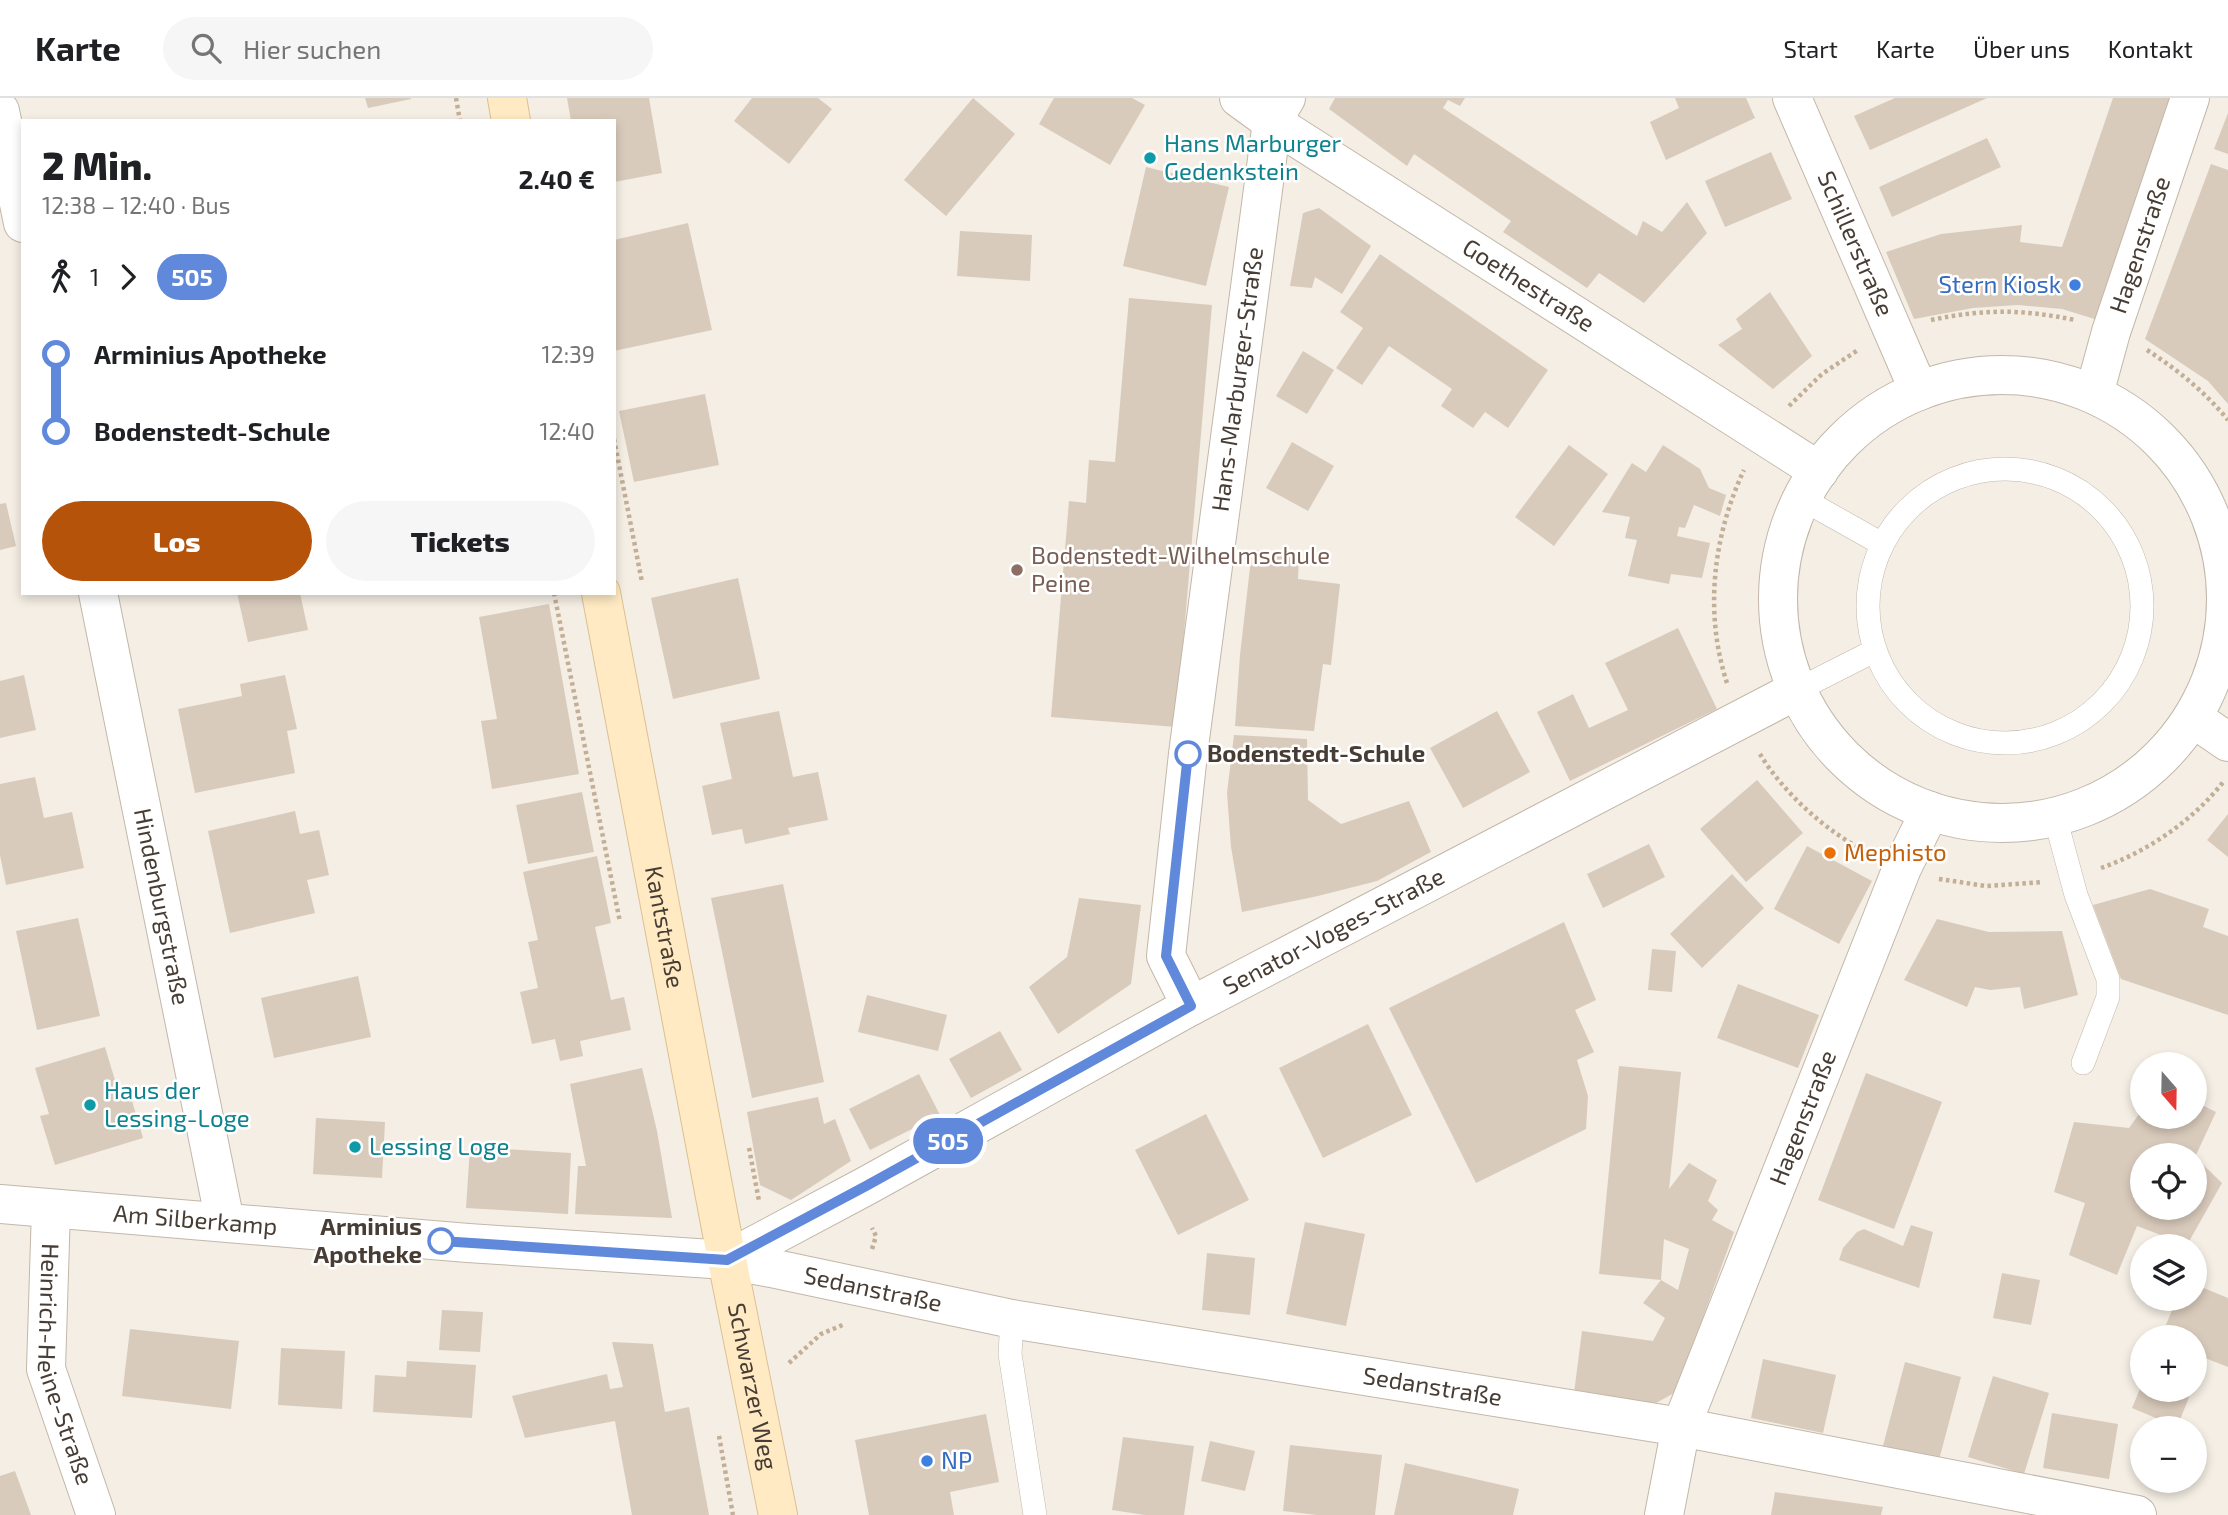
<!DOCTYPE html>
<html lang="de">
<meta charset="utf-8">
<style>
:root{--surface:#fff;--page:#f6f6f6;--text:#202124;--muted:#757577;--line:#e0e0e0;--accent:#b45309}
body{margin:0;font-family:"Exo 2",sans-serif;background:var(--page);color:var(--text);height:100vh;display:flex;flex-direction:column;font-size:26px;white-space:nowrap}
*{box-sizing:border-box;margin:0}
p{font-size:23px;color:var(--muted)}
.icon{flex:none;width:38px;height:38px;fill:none;stroke:currentColor;stroke-width:2;stroke-linecap:round;stroke-linejoin:round}
.map{position:relative;flex:1;overflow:hidden}
.panel{position:absolute;left:21px;top:21px;width:595px;height:476px;display:flex;flex-direction:column;background:var(--surface);border-radius:0px;box-shadow:0 4px 10px #0003}
.panel>*{flex:none}
.badge{padding:0 14px;border-radius:23px;font-size:24px;line-height:46px}
.needle{width:46px;rotate:160deg}
.controls{position:absolute;left:2130px;top:954px;display:grid;gap:14px}
.controls a{display:grid;place-items:center;width:77px;height:77px;border-radius:50%;background:var(--surface);box-shadow:0 4px 10px #0003;font-size:35px}
.map>.badge{position:absolute;translate:-50% -50%;box-shadow:0 0 0 4px #fff}
.legs{display:flex;align-items:center;gap:10px;height:77px;padding:0 21px;font-size:23px}
.legs p{margin-inline-start:auto}
.head{display:flex;align-items:center;justify-content:space-between;height:119px;padding:0 21px}
h1{font-size:38px;font-weight:800;line-height:52px}
.button{display:flex;gap:14px;margin-top:auto;padding:14px 21px}
.button a{flex:1;height:80px;border-radius:42px;background:var(--accent);color:#fff;font-size:28px;font-weight:800;line-height:80px;text-align:center}
.button a+a{background:var(--page);color:var(--text)}
ul{padding:0 21px;list-style:none}
li{display:flex;align-items:center;gap:24px;height:77px;font-size:26px}
li i{display:grid;place-items:center;width:10px;height:100%;margin:0 9px;background:currentColor}
li i::after{content:'';width:18px;height:18px;margin:-9px;border:5px solid;border-radius:50%;background:var(--surface)}
li p{margin-inline-start:auto}
li:first-child i{background:linear-gradient(#0000 50%,currentColor 0)}
li:last-child i{background:linear-gradient(currentColor 50%,#0000 0)}
header{display:flex;align-items:center;gap:42px;box-sizing:border-box;height:98px;padding:0 35px;background:var(--surface);border-bottom:2px solid var(--line)}
header strong{font-size:33px}
nav{display:flex;gap:38px;margin-inline-start:auto;font-size:24px}
.search{width:490px;height:63px;background:var(--page);display:flex;align-items:center;gap:18px;box-sizing:border-box;padding:0 24px;border-radius:38px;color:var(--muted);font-size:26px}
.map>svg:first-child{display:block}
</style>
<header>
<strong>Karte</strong>
<div class="search"><svg class="icon" aria-label="search" viewBox="0 0 24 24"><circle cx="10" cy="10" r="6"/><path d="M15 15l6 6"/></svg>Hier suchen</div>
<nav><a>Start</a><a>Karte</a><a>Über uns</a><a>Kontakt</a></nav>
</header>
<div class="map">
<svg width="2228" height="1417" viewBox="0 0 2228 1417">
<rect width="100%" height="100%" fill="#f4eee4"/>
<path fill="#d9cbbc" d="M 365,0 L 411,0 L 411,1 L 368,10 Z
M 567,0 L 649,0 L 662,75 L 614,84 L 614,23 L 571,23 Z
M 752,0 L 818,0 L 832,11 L 789,66 L 734,23 Z
M 973,0 L 1015,36 L 946,118 L 904,82 Z
M 1054,0 L 1132,0 L 1145,7 L 1110,67 L 1039,26 Z
M 1335,0 L 1465,0 L 1460,8 L 1448,2 L 1443,10 L 1637,138 L 1643,123 L 1662,134 L 1687,104 L 1707,135 L 1644,205 L 1599,175 L 1587,190 L 1503,134 L 1511,123 L 1414,56 L 1407,68 L 1329,11 Z
M 1675,0 L 1746,0 L 1755,20 L 1666,62 L 1650,24 L 1679,10 Z
M 1895,0 L 1987,0 L 1870,52 L 1854,18 Z
M 2113,0 L 2172,0 L 2098,222 L 2062,211 L 2018,207 L 1973,210 L 1914,221 L 1886,154 L 1941,136 L 2022,127 L 2020,144 L 2062,149 Z
M 2228,15 L 2228,56 L 2214,51 Z
M 1987,40 L 2001,69 L 1892,119 L 1879,89 Z
M 1771,54 L 1792,101 L 1725,129 L 1705,83 Z
M 2211,66 L 2228,72 L 2228,306 L 2208,283 L 2145,241 Z
M 1146,69 L 1229,89 L 1206,188 L 1123,168 Z
M 1319,110 L 1371,148 L 1342,196 L 1315,179 L 1312,190 L 1290,188 L 1303,115 Z
M 688,125 L 712,232 L 614,253 L 614,142 Z
M 960,133 L 1032,137 L 1030,183 L 957,178 Z
M 1380,156 L 1548,272 L 1508,330 L 1485,314 L 1473,330 L 1441,308 L 1452,291 L 1389,248 L 1362,287 L 1336,270 L 1363,230 L 1340,214 Z
M 1770,194 L 1812,258 L 1773,291 L 1718,247 L 1742,231 L 1736,221 Z
M 1129,200 L 1212,207 L 1176,629 L 1051,619 L 1069,403 L 1086,405 L 1089,362 L 1115,364 Z
M 1303,253 L 1334,272 L 1307,316 L 1276,298 Z
M 705,296 L 719,367 L 634,384 L 619,313 Z
M 1292,344 L 1334,368 L 1308,413 L 1266,390 Z
M 1569,347 L 1608,376 L 1554,448 L 1515,419 Z
M 1663,347 L 1700,371 L 1709,390 L 1726,397 L 1720,418 L 1694,407 L 1685,430 L 1679,429 L 1677,438 L 1710,445 L 1702,480 L 1671,476 L 1669,486 L 1628,478 L 1637,442 L 1625,440 L 1630,419 L 1602,414 L 1632,365 L 1646,374 Z
M 6,405 L 16,448 L 0,452 L 0,406 Z
M 1252,452 L 1299,457 L 1298,481 L 1340,486 L 1331,567 L 1323,566 L 1314,633 L 1235,628 L 1240,557 Z
M 738,480 L 760,581 L 673,601 L 651,500 Z
M 237,495 L 300,495 L 308,532 L 248,544 Z
M 549,506 L 579,676 L 492,691 L 481,623 L 497,621 L 479,519 Z
M 1678,530 L 1717,611 L 1570,683 L 1537,614 L 1573,596 L 1589,630 L 1628,612 L 1605,565 Z
M 24,577 L 36,632 L 0,640 L 0,583 Z
M 285,577 L 297,631 L 287,633 L 295,675 L 195,695 L 178,611 L 242,598 L 240,586 Z
M 779,613 L 793,679 L 818,674 L 828,722 L 788,730 L 790,736 L 745,746 L 742,731 L 712,737 L 702,688 L 732,681 L 720,625 Z
M 1497,613 L 1530,674 L 1463,710 L 1430,650 Z
M 1234,637 L 1307,641 L 1308,702 L 1341,726 L 1409,703 L 1431,754 L 1377,783 L 1318,798 L 1242,814 L 1231,749 L 1227,695 Z
M 35,679 L 44,720 L 72,714 L 84,770 L 6,787 L 0,757 L 0,686 Z
M 1757,682 L 1803,735 L 1746,784 L 1700,731 Z
M 582,694 L 594,754 L 528,766 L 516,707 Z
M 295,713 L 300,736 L 319,732 L 329,777 L 307,782 L 315,815 L 230,835 L 208,733 Z
M 2228,716 L 2228,759 L 2207,742 Z
M 1649,746 L 1665,779 L 1603,810 L 1587,776 Z
M 1807,748 L 1872,783 L 1839,846 L 1774,811 Z
M 597,758 L 611,825 L 595,829 L 611,902 L 624,899 L 631,932 L 580,943 L 583,958 L 560,963 L 555,941 L 532,946 L 520,894 L 538,890 L 528,844 L 538,842 L 523,774 Z
M 1732,776 L 1764,810 L 1702,870 L 1670,836 Z
M 783,786 L 824,984 L 752,1000 L 711,800 Z
M 2150,791 L 2209,811 L 2203,829 L 2228,838 L 2228,917 L 2121,881 L 2093,807 Z
M 1079,800 L 1141,807 L 1131,886 L 1058,936 L 1029,889 L 1067,859 Z
M 78,820 L 100,918 L 37,932 L 16,833 Z
M 1937,821 L 1989,834 L 2062,833 L 2078,897 L 2024,911 L 2020,889 L 1990,892 L 1975,889 L 1967,909 L 1904,882 Z
M 1564,824 L 1596,902 L 1575,912 L 1594,954 L 1577,962 L 1588,998 L 1586,1031 L 1476,1085 L 1389,910 Z
M 1652,851 L 1676,853 L 1672,894 L 1648,892 Z
M 358,878 L 371,939 L 274,960 L 261,900 Z
M 1738,886 L 1819,917 L 1798,970 L 1717,940 Z
M 867,897 L 947,917 L 938,953 L 858,934 Z
M 1368,926 L 1412,1017 L 1323,1060 L 1279,970 Z
M 1000,933 L 1022,972 L 971,1000 L 949,961 Z
M 105,949 L 120,999 L 130,996 L 143,1040 L 55,1067 L 40,1018 L 49,1016 L 35,970 Z
M 1619,968 L 1681,974 L 1669,1091 L 1689,1065 L 1717,1082 L 1708,1103 L 1718,1112 L 1712,1122 L 1734,1134 L 1676,1294 L 1656,1305 L 1574,1295 L 1582,1233 L 1653,1243 L 1665,1220 L 1643,1205 L 1661,1182 L 1678,1192 L 1689,1151 L 1664,1141 L 1661,1182 L 1599,1176 Z
M 642,970 L 657,1033 L 672,1120 L 575,1116 L 578,1068 L 586,1068 L 570,986 Z
M 1866,975 L 1942,1004 L 1894,1131 L 1818,1102 Z
M 919,976 L 940,1017 L 870,1052 L 849,1011 Z
M 818,999 L 824,1026 L 835,1021 L 851,1063 L 791,1102 L 760,1087 L 747,1014 Z
M 2194,1003 L 2216,1014 L 2196,1057 L 2142,1057 L 2142,1110 L 2194,1110 L 2194,1058 L 2222,1085 L 2187,1147 L 2137,1128 L 2117,1177 L 2069,1157 L 2085,1105 L 2054,1094 L 2074,1024 L 2129,1030 L 2142,1012 L 2142,1018 L 2194,1018 Z
M 1206,1016 L 1249,1102 L 1178,1137 L 1135,1052 Z
M 316,1020 L 385,1024 L 382,1080 L 313,1076 Z
M 470,1049 L 571,1055 L 568,1116 L 466,1110 Z
M 1305,1124 L 1365,1136 L 1346,1228 L 1286,1216 Z
M 1911,1127 L 1933,1134 L 1919,1190 L 1839,1162 L 1843,1150 L 1857,1134 L 1864,1131 L 1903,1148 Z
M 1207,1155 L 1255,1160 L 1250,1217 L 1202,1212 Z
M 2002,1175 L 2040,1182 L 2031,1227 L 1993,1220 Z
M 2194,1186 L 2228,1200 L 2228,1269 L 2205,1260 L 2195,1286 L 2194,1239 L 2161,1239 L 2177,1200 L 2194,1200 Z
M 442,1212 L 483,1214 L 480,1254 L 439,1252 Z
M 130,1231 L 239,1243 L 231,1311 L 122,1298 Z
M 612,1244 L 653,1246 L 665,1314 L 689,1309 L 709,1417 L 632,1417 L 615,1323 L 525,1340 L 512,1298 L 607,1276 L 610,1291 L 623,1289 Z
M 281,1250 L 345,1253 L 342,1311 L 278,1307 Z
M 1763,1261 L 1836,1277 L 1823,1335 L 1751,1320 Z
M 407,1263 L 476,1267 L 472,1320 L 373,1314 L 375,1277 L 406,1279 Z
M 1905,1264 L 1961,1279 L 1939,1362 L 1883,1348 Z
M 1993,1278 L 2049,1295 L 2024,1376 L 1968,1359 Z
M 2142,1286 L 2142,1292 L 2192,1292 L 2177,1329 L 2132,1310 Z
M 2052,1315 L 2118,1326 L 2109,1381 L 2043,1370 Z
M 986,1316 L 999,1384 L 950,1394 L 954,1417 L 869,1417 L 855,1342 Z
M 1123,1339 L 1194,1348 L 1184,1417 L 1145,1417 L 1112,1412 Z
M 1210,1343 L 1255,1353 L 1245,1393 L 1201,1383 Z
M 1290,1347 L 1382,1357 L 1375,1417 L 1317,1417 L 1283,1413 Z
M 1405,1365 L 1519,1391 L 1513,1417 L 1394,1417 Z
M 15,1373 L 31,1417 L 0,1417 L 0,1378 Z
M 1775,1394 L 1883,1409 L 1881,1417 L 1771,1417 Z"/>
<g fill="none" stroke-linecap="round" stroke-linejoin="round">
<g stroke="#c3b7a9" stroke-width="24">
<path id="lane" d="M1868 508a137 137 0 1 1 274 0a137 137 0 1 1-274 0Z
M 1802,401 L 1882,446
M 1797,592 L 1874,553
M 2055,719 L 2076,797 L 2108,881 L 2108,899 L 2083,965
M 1012,1221 L 1010,1256 L 1035,1417"/>
</g>
<g stroke="#c3b7a9" stroke-width="40">
<g id="street">
<path id="s1" d="M 1239,0 L 1272,24 L 1819,373"/>
<path id="s2" d="M 1792,0 L 1919,293"/>
<path d="M 0,13 L 23,125"/>
<circle cx="2002" cy="501" r="224"/>
<path id="s3" d="M 2094,296 L 2111,234 L 2190,0"/>
<path id="s4" d="M 98,495 L 225,1124"/>
<path d="M 2193,620 L 2228,644"/>
<path id="s5" d="M 1191,908 L 1166,858 L 1188,656 L 1272,24 L 1286,0"/>
<path id="s6" d="M 0,1106 L 468,1145 L 727,1162 L 771,1170 L 1012,1221 L 1681,1329 L 2137,1417"/>
<path id="s7" d="M 51,1111 L 46,1271 L 96,1417"/>
<path id="s8" d="M 727,1162 L 866,1088 L 1191,908 L 1797,592"/>
<path id="s9" d="M 1664,1417 L 1681,1329 L 1902,770 L 1930,713"/>
</g>
</g>
<g stroke="#dbc092" stroke-width="40">
<g id="secondary">
<path d="M 507,0 L 511,23"/>
<path id="s10" d="M 601,495 L 727,1162 L 778,1417"/>
</g>
</g>
<path stroke="#c3ae96" stroke-width="4.5" stroke-dasharray="3.5 3.5" stroke-linecap="butt" d="M 456,0 L 460,23
M 1931,222 C 1984,211 2021,211 2075,222
M 2147,252 C 2178,272 2205,294 2228,322
M 1789,308 L 1822,276 L 1858,252
M 614,341 L 642,484
M 554,495 L 620,824
M 1727,585 C 1704,515 1713,438 1744,372
M 1760,656 C 1782,693 1827,735 1866,753
M 2101,770 C 2147,754 2194,722 2224,683
M 1939,781 L 1986,788 L 2042,784
M 749,1050 L 759,1103
M 872,1151 L 876,1138 L 872,1130
M 789,1265 L 821,1236 L 845,1226
M 719,1338 L 733,1417"/>
<use href="#lane" stroke="#fff" stroke-width="23"/>
<use href="#street" stroke="#fff" stroke-width="38"/>
<use href="#secondary" stroke="#ffeac3" stroke-width="38"/>
</g>
<g fill="none" stroke-linecap="round" stroke-linejoin="round">
<g stroke="#fff" stroke-width="16">
<path id="line-1" d="M 441,1143 L 727,1162 L 866,1088 L 1191,908 L 1166,858 L 1188,656"/>
</g>
<use href="#line-1" stroke="#6089dc" stroke-width="10"/>
</g>
<g fill="#0f9aa8" stroke="#fff" stroke-width="2.5">
<circle cx="1150" cy="60" r="7"/>
<circle cx="90" cy="1007" r="7"/>
<circle cx="355" cy="1049" r="7"/>
</g>
<g fill="#3f7fe0" stroke="#fff" stroke-width="2.5">
<circle cx="2075" cy="187" r="7"/>
<circle cx="927" cy="1363" r="7"/>
</g>
<circle fill="#8d6e63" stroke="#fff" stroke-width="2.5" cx="1017" cy="472" r="7"/>
<g fill="#fff" stroke="#6089dc" stroke-width="3.5">
<circle cx="1188" cy="656" r="12"/>
<circle cx="441" cy="1143" r="12"/>
</g>
<circle fill="#e8710a" stroke="#fff" stroke-width="2.5" cx="1830" cy="755" r="7"/>
<g text-anchor="middle" stroke-width="5" stroke-linejoin="round" paint-order="stroke">
<g font-size="24" fill="#0d838f" stroke="#fff" text-anchor="start">
<text x="1164" y="54">Hans Marburger<tspan x="1164" dy="28">Gedenkstein</tspan></text>
<text x="104" y="1001">Haus der<tspan x="104" dy="28">Lessing-Loge</tspan></text>
<text x="369" y="1057">Lessing Loge</text>
</g>
<g font-size="24" fill="#473d34" stroke="#fff">
<text dy="8" stroke="none"><textPath href="#s2" startOffset="159">Schillerstraße</textPath></text>
<text dy="8" stroke="none"><textPath href="#s3" startOffset="156">Hagenstraße</textPath></text>
<text dy="8" stroke="none"><textPath href="#s1" startOffset="345">Goethestraße</textPath></text>
<text dy="8" stroke="none"><textPath href="#s5" startOffset="637">Hans-Marburger-Straße</textPath></text>
<text dy="8" stroke="none"><textPath href="#s4" startOffset="320">Hindenburgstraße</textPath></text>
<text dy="8" stroke="none"><textPath href="#s10" startOffset="340">Kantstraße</textPath></text>
<text dy="8" stroke="none"><textPath href="#s8" startOffset="690">Senator-Voges-Straße</textPath></text>
<text dy="8" stroke="none"><textPath href="#s9" startOffset="422">Hagenstraße</textPath></text>
<text dy="8" stroke="none"><textPath href="#s6" startOffset="196">Am Silberkamp</textPath></text>
<text dy="8" stroke="none"><textPath href="#s6" startOffset="878">Sedanstraße</textPath></text>
<text dy="8" stroke="none"><textPath href="#s7" startOffset="158">Heinrich-Heine-Straße</textPath></text>
<text dy="8" stroke="none"><textPath href="#s6" startOffset="1446">Sedanstraße</textPath></text>
<text dy="8" stroke="none"><textPath href="#s10" startOffset="808">Schwarzer Weg</textPath></text>
</g>
<g font-size="24" fill="#366cbe" stroke="#fff" text-anchor="end">
<text x="2061" y="195">Stern Kiosk</text>
<text x="941" y="1371" text-anchor="start">NP</text>
</g>
<g font-size="24" fill="#785e54" stroke="#fff" text-anchor="start">
<text x="1031" y="466">Bodenstedt-Wilhelmschule<tspan x="1031" dy="28">Peine</tspan></text>
</g>
<g font-size="24" font-weight="bold" fill="#473d34" stroke="#fff" text-anchor="start">
<text x="1207" y="664">Bodenstedt-Schule</text>
<text x="422" y="1137" text-anchor="end">Arminius<tspan x="422" dy="28">Apotheke</tspan></text>
</g>
<g font-size="24" fill="#c56008" stroke="#fff" text-anchor="start">
<text x="1844" y="763">Mephisto</text>
</g>
</g>
</svg>
<div class="controls">
<a><svg class="needle" viewBox="-14 -14 28 28"><path d="M0-13l5 13h-10z" fill="#e53935"/><path d="M0 13l5-13h-10z" fill="#757577"/></svg></a>
<a><svg class="icon" aria-label="locate" viewBox="0 0 24 24"><circle cx="12" cy="12" r="6"/><path d="M12 2v4M12 18v4M2 12h4M18 12h4"/></svg></a>
<a><svg class="icon" aria-label="layers" viewBox="0 0 24 24"><path d="M12 4l9 5-9 5-9-5zM3 14l9 5 9-5"/></svg></a>
<a>+</a>
<a>−</a>
</div>
<b class="badge" style="left:948px;top:1043px;background:#6089dc;color:#fff">505</b>
<section class="panel">
<div class="head"><div><h1>2 Min.</h1><p>12:38 – 12:40 · Bus</p></div><b>2.40 €</b></div>
<div class="legs"><svg class="icon" aria-label="walk" viewBox="0 0 24 24"><circle cx="13" cy="4" r="2"/><path d="M13 8l-2 6 4 7M11 14l-3 7M7 12l3-4h3l4 4"/></svg>1<svg class="icon" aria-label="forward" viewBox="0 0 24 24"><path d="M9 5l7 7-7 7"/></svg><b class="badge" style="background:#6089dc;color:#fff">505</b></div>
<ul>
<li><i style="color:#6089dc"></i><b>Arminius Apotheke</b><p>12:39</p></li>
<li><i style="color:#6089dc"></i><b>Bodenstedt-Schule</b><p>12:40</p></li>
</ul>
<div class="button"><a>Los</a><a>Tickets</a></div>
</section>
</div>
